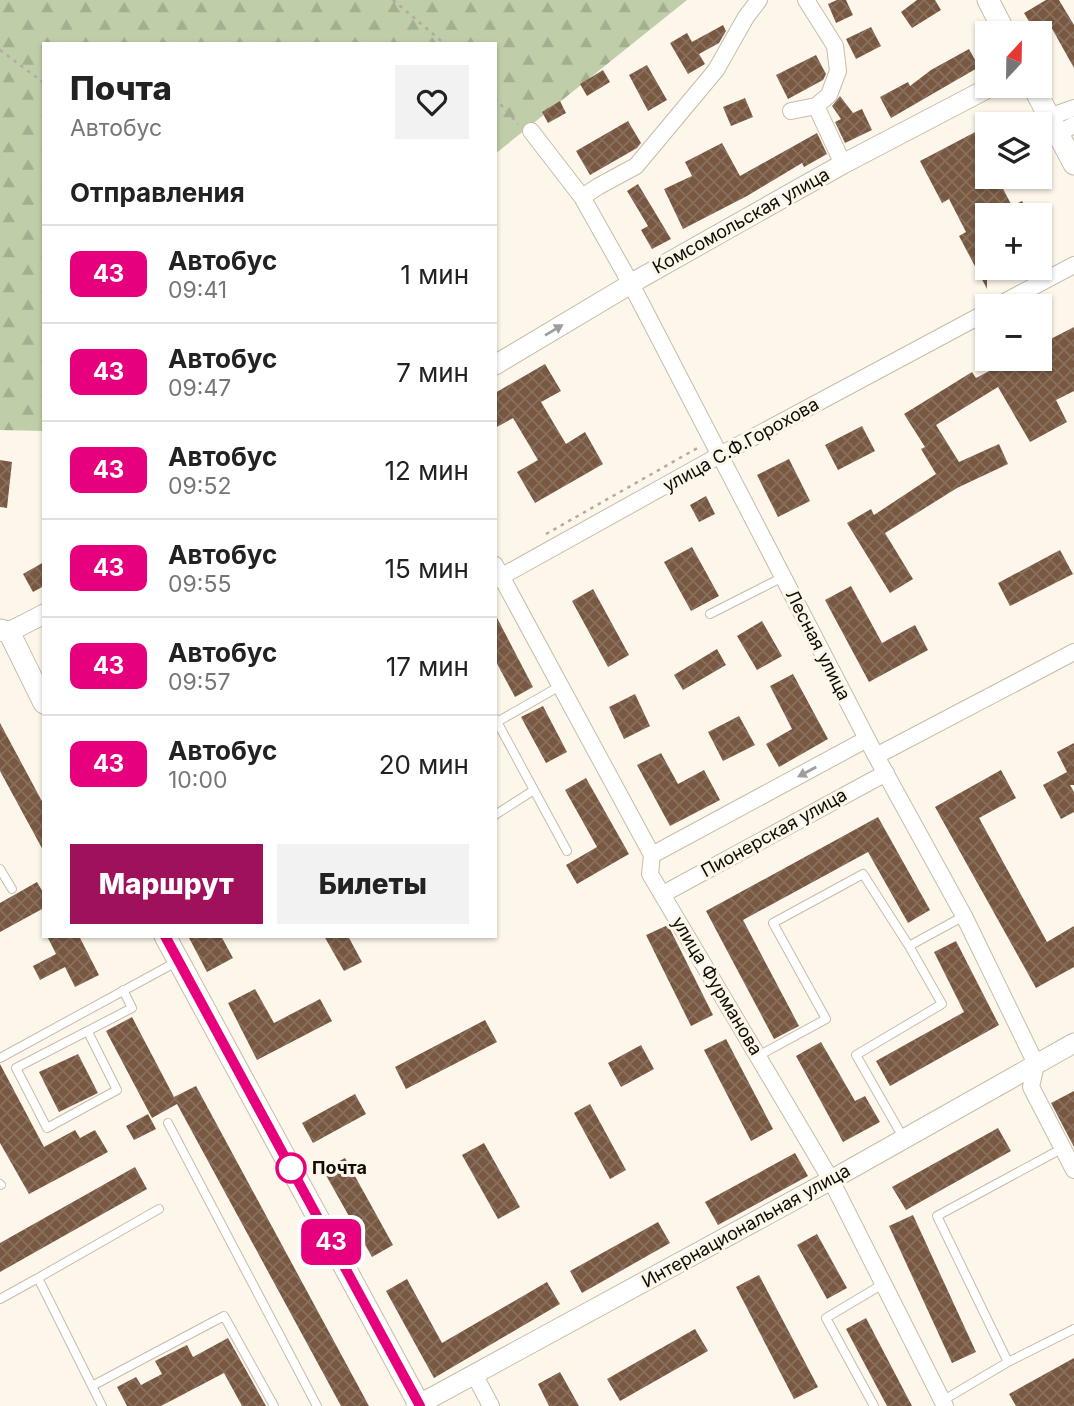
<!DOCTYPE html>
<html lang="ru">
<meta charset="utf-8">
<style>
:root{--surface:#fff;--page:#f2f2f2;--text:#222;--muted:#767676;--line:#e0e0e0;--accent:#9f115b}
body{margin:0;font-family:Inter,sans-serif;background:var(--page);color:var(--text);height:100vh;display:flex;flex-direction:column;font-size:26px;white-space:nowrap}
*{box-sizing:border-box;margin:0}
p{font-size:23px;color:var(--muted)}
.icon{flex:none;width:38px;height:38px;fill:none;stroke:currentColor;stroke-width:2;stroke-linecap:round;stroke-linejoin:round}
.map{position:relative;flex:1;overflow:hidden}
.details{position:absolute;left:42px;top:42px;width:455px;height:896px;display:flex;flex-direction:column;background:var(--surface);border-radius:0px;box-shadow:0 2px 5px #0004}
.details>*{flex:none}
.badge{padding:0 14px;border-radius:10px;font-size:24px;line-height:46px}
.needle{width:46px;rotate:22deg}
.controls{position:absolute;left:975px;top:21px;display:grid;gap:14px}
.controls a{display:grid;place-items:center;width:77px;height:77px;border-radius:0px;background:var(--surface);box-shadow:0 2px 5px #0004;font-size:35px}
.map>.badge{position:absolute;translate:-50% -50%;box-shadow:0 0 0 4px #fff}
h2{padding:0 28px;font-size:26px;line-height:63px}
.round{display:grid;place-items:center;flex:none;width:74px;height:74px;border-radius:0px;background:var(--page)}
.summary{display:flex;align-items:center;justify-content:space-between;height:119px;padding:0 28px}
h1{font-size:33px;font-weight:800;line-height:52px}
.action{display:flex;gap:14px;margin-top:auto;padding:14px 28px}
.action a{flex:1;height:80px;border-radius:0px;background:var(--accent);color:#fff;font-size:28px;font-weight:800;line-height:80px;text-align:center}
.action a+a{background:var(--page);color:var(--text)}
ul{padding:0;list-style:none}
li{display:flex;align-items:center;gap:21px;height:98px;padding:0 28px;border-top:2px solid var(--line)}
li div{flex:1}
li b{display:block;font-size:26px}
li em{font-style:normal}
li .badge{min-width:77px;font-weight:700;text-align:center}
.map>svg:first-child{display:block}
</style>
<div class="map">
<svg width="1074" height="1406" viewBox="0 0 1074 1406">
<defs>
<pattern id="forest-firs" width="22" height="20" patternUnits="userSpaceOnUse" patternTransform="scale(1.75)"><rect width="22" height="20" fill="#bfcea8"/><path d="M5 1l3.5 6h-7zM16 11l3.5 6h-7z" fill="#a3b08f"/></pattern>
<pattern id="building-cross-hatch" width="8" height="8" patternUnits="userSpaceOnUse" patternTransform="scale(1.75)"><rect width="8" height="8" fill="#795842"/><path d="M0 0l8 8M0 8l8-8" fill="none" stroke="#88705e"/></pattern>
</defs>
<rect width="100%" height="100%" fill="#fdf6ea"/>
<path fill="url(#forest-firs)" d="M 0,0 L 687,0 L 495,154 L 495,44 L 44,44 L 44,431 L 0,430 Z"/>
<path fill="url(#building-cross-hatch)" d="M 837,0 L 846,0 L 853,15 L 836,23 L 828,4 Z
M 917,0 L 935,0 L 941,10 L 912,28 L 901,12 Z
M 1046,0 L 1059,0 L 1074,25 L 1074,68 L 1050,25 L 1036,33 L 1024,13 Z
M 723,25 L 726,31 L 719,43 L 699,54 L 705,64 L 688,74 L 670,43 L 687,33 L 692,42 Z
M 871,27 L 881,46 L 856,59 L 846,39 Z
M 969,49 L 979,67 L 891,118 L 880,97 L 908,82 L 910,86 L 931,70 Z
M 816,55 L 826,74 L 823,80 L 788,99 L 776,75 Z
M 647,65 L 667,100 L 648,111 L 629,75 Z
M 603,70 L 610,82 L 587,96 L 580,84 Z
M 840,96 L 853,113 L 862,109 L 872,130 L 845,143 L 835,122 L 841,119 L 832,106 Z
M 745,98 L 753,117 L 731,126 L 723,107 Z
M 560,101 L 566,113 L 548,123 L 542,112 Z
M 628,121 L 641,143 L 637,148 L 590,175 L 576,151 Z
M 981,129 L 987,140 L 987,177 L 997,177 L 1012,206 L 1022,201 L 1030,215 L 987,215 L 987,268 L 1007,268 L 987,278 L 987,289 L 959,236 L 966,232 L 949,199 L 942,203 L 920,161 Z
M 817,133 L 827,154 L 804,167 L 802,163 L 747,196 L 683,229 L 664,189 L 692,176 L 685,162 L 722,143 L 740,176 Z
M 638,184 L 671,239 L 652,249 L 641,230 L 648,226 L 627,191 Z
M 1074,327 L 1074,391 L 1056,400 L 1067,422 L 1030,442 L 998,387 L 936,425 L 959,462 L 999,444 L 1008,464 L 957,488 L 885,533 L 913,579 L 890,593 L 847,523 L 871,509 L 874,515 L 936,474 L 921,449 L 925,447 L 904,414 L 972,372 L 976,378 L 1012,359 L 1018,359 L 1023,368 L 1047,355 L 1041,344 Z
M 545,364 L 561,391 L 541,402 L 566,444 L 585,432 L 603,464 L 535,503 L 517,472 L 538,460 L 513,418 L 495,428 L 495,393 Z
M 862,426 L 875,451 L 838,470 L 825,445 Z
M 789,459 L 810,501 L 778,517 L 757,475 Z
M 0,460 L 12,462 L 7,508 L 0,507 Z
M 706,496 L 715,514 L 699,522 L 690,505 Z
M 692,547 L 719,596 L 691,611 L 664,562 Z
M 1060,550 L 1073,574 L 1010,606 L 998,583 Z
M 44,562 L 44,586 L 33,592 L 23,574 Z
M 851,586 L 882,643 L 915,625 L 928,650 L 869,682 L 825,600 Z
M 593,589 L 629,655 L 608,667 L 572,601 Z
M 495,614 L 533,687 L 515,697 L 495,660 Z
M 762,621 L 782,656 L 757,670 L 737,636 Z
M 717,649 L 726,665 L 683,690 L 674,675 Z
M 793,674 L 828,739 L 779,767 L 766,744 L 792,729 L 770,686 Z
M 635,694 L 650,726 L 624,739 L 609,707 Z
M 543,706 L 567,752 L 546,763 L 521,717 Z
M 739,716 L 755,745 L 723,761 L 708,732 Z
M 0,723 L 44,805 L 44,852 L 0,771 Z
M 1074,743 L 1074,785 L 1070,785 L 1074,792 L 1074,812 L 1061,819 L 1043,785 L 1067,772 L 1057,752 Z
M 661,753 L 678,784 L 704,770 L 720,800 L 670,826 L 637,765 Z
M 1001,770 L 1016,798 L 979,818 L 1047,942 L 1074,926 L 1074,967 L 1036,988 L 935,807 Z
M 586,778 L 629,854 L 577,884 L 566,865 L 597,847 L 565,790 Z
M 878,817 L 930,910 L 908,923 L 868,852 L 743,920 L 799,1026 L 774,1039 L 706,911 Z
M 37,882 L 44,894 L 44,908 L 0,932 L 0,903 Z
M 668,925 L 713,1015 L 691,1026 L 646,935 Z
M 47,936 L 79,936 L 99,975 L 75,987 L 65,967 L 40,980 L 33,966 L 56,954 Z
M 188,936 L 221,936 L 233,958 L 207,972 Z
M 324,936 L 348,936 L 362,962 L 344,971 Z
M 956,941 L 999,1025 L 890,1086 L 876,1061 L 964,1012 L 934,952 Z
M 255,989 L 274,1023 L 320,999 L 332,1021 L 257,1060 L 228,1003 Z
M 132,1017 L 174,1097 L 196,1086 L 369,1406 L 341,1406 L 177,1104 L 152,1118 L 106,1031 Z
M 485,1020 L 497,1042 L 406,1089 L 395,1067 Z
M 726,1039 L 773,1129 L 751,1141 L 704,1050 Z
M 821,1042 L 855,1101 L 865,1096 L 880,1122 L 843,1142 L 796,1056 Z
M 641,1045 L 654,1069 L 621,1087 L 608,1063 Z
M 78,1054 L 98,1093 L 59,1112 L 39,1072 Z
M 0,1064 L 44,1147 L 75,1130 L 80,1138 L 95,1130 L 108,1152 L 29,1194 L 0,1143 Z
M 1074,1091 L 1074,1147 L 1051,1103 Z
M 355,1094 L 366,1114 L 313,1143 L 302,1123 Z
M 590,1104 L 626,1170 L 610,1179 L 574,1113 Z
M 148,1114 L 156,1129 L 134,1140 L 126,1126 Z
M 998,1128 L 1011,1151 L 906,1210 L 892,1187 Z
M 484,1143 L 520,1207 L 498,1219 L 462,1155 Z
M 795,1153 L 808,1176 L 718,1225 L 705,1202 Z
M 345,1158 L 393,1245 L 372,1257 L 323,1170 Z
M 135,1167 L 147,1189 L 0,1272 L 0,1243 Z
M 913,1215 L 976,1352 L 952,1363 L 889,1226 Z
M 658,1222 L 670,1243 L 582,1293 L 570,1271 Z
M 817,1234 L 847,1288 L 827,1299 L 797,1245 Z
M 759,1275 L 818,1387 L 794,1399 L 736,1287 Z
M 407,1279 L 442,1343 L 547,1282 L 560,1304 L 434,1378 L 386,1291 Z
M 866,1318 L 912,1406 L 887,1406 L 846,1329 Z
M 695,1329 L 708,1351 L 620,1401 L 607,1379 Z
M 228,1338 L 266,1406 L 242,1406 L 224,1373 L 161,1406 L 127,1406 L 117,1387 L 136,1377 L 141,1385 L 162,1374 L 155,1361 L 187,1345 L 193,1357 Z
M 1074,1358 L 1074,1406 L 1016,1406 L 1009,1394 Z
M 560,1372 L 579,1406 L 549,1406 L 538,1384 Z"/>
<g fill="none" stroke-linecap="round" stroke-linejoin="round">
<g stroke="#c8bca9" stroke-width="10">
<path id="service" d="M 710,614 L 783,577
M 495,718 L 567,851
M 497,722 L 560,686
M 495,815 L 534,790
M 0,869 L 12,889
M 88,1032 L 117,1090 L 47,1128 L 16,1068 L 132,1008 L 123,990
M 758,1056 L 826,1019 L 773,923 L 863,874 L 909,946 L 964,916
M 0,1058 L 178,961
M 168,1123 L 317,1406
M 904,1139 L 856,1055 L 942,1004 L 909,946
M 0,1184 L 1,1185
M 159,1209 L 38,1278 L 92,1386 L 224,1316 L 274,1406
M 0,1299 L 38,1278
M 1008,1362 L 1074,1329
M 92,1386 L 102,1406
M 942,1401 L 1008,1362 L 937,1216 L 1063,1148
M 874,1406 L 826,1318 L 883,1284"/>
</g>
<g stroke="#c8bca9" stroke-width="18">
<path id="minor" d="M 816,106 L 843,164
M 791,111 L 816,106 L 829,95 L 838,71 L 835,46 L 806,0
M 1049,117 L 1074,108
M 531,131 L 582,197 L 631,284 L 876,756 L 964,916 L 1036,1064 L 1031,1087 L 1074,1170
M 1057,134 L 1074,125
M 582,197 L 599,186 L 636,166 L 716,70 L 746,17 L 759,0
M 997,306 L 1074,265
M 495,565 L 652,855 L 650,874 L 831,1180 L 945,1406
M 495,580 L 720,455 L 987,312
M 876,756 L 1074,652
M 652,855 L 867,739
M 663,894 L 886,773
M 474,1374 L 491,1406"/>
</g>
<g stroke="#c8bca9" stroke-width="21">
<path id="tertiary" d="M 495,365 L 639,279 L 843,164 L 992,86
M 9,632 L 44,614
M 416,1406 L 831,1180 L 1074,1043"/>
</g>
<g stroke="#c8bca9" stroke-width="23">
<path id="secondary" d="M 988,0 L 1005,33
M 1033,86 L 1074,164
M 0,630 L 9,632 L 44,703
M 165,936 L 420,1406"/>
</g>
<path stroke="#b2aba1" stroke-width="2.5" stroke-dasharray="3.5 5" stroke-linecap="butt" d="M 393,0 L 445,44
M 0,50 L 44,83
M 495,98 L 518,124
M 546,534 L 701,446"/>
<use href="#service" stroke="#fff" stroke-width="8"/>
<use href="#minor" stroke="#fff" stroke-width="16"/>
<use href="#tertiary" stroke="#fff" stroke-width="19"/>
<use href="#secondary" stroke="#fff" stroke-width="21"/>
</g>
<defs><path id="oneway-solid" d="M-6-.8H1V-3.2L6.5 0L1 3.2V.8H-6Z" transform="scale(1.75)"/></defs>
<g fill="#9f9e9b">
<use href="#oneway-solid" transform="translate(554 330) rotate(-31)"/>
<use href="#oneway-solid" transform="translate(807 772) rotate(152)"/>
</g>
<g fill="none" stroke-linecap="round" stroke-linejoin="round">
<g stroke="#fff" stroke-width="16">
<path id="line" d="M 165,936 L 420,1406"/>
</g>
<use href="#line" stroke="#e6007e" stroke-width="10"/>
</g>
<circle fill="#fff" stroke="#e6007e" stroke-width="3.5" cx="291" cy="1168" r="14"/>
<g text-anchor="middle" stroke-width="6" stroke-linejoin="round" paint-order="stroke">
<g font-size="18" fill="#100c06" stroke="#fdf6ea">
<text transform="translate(741 221) rotate(-29)" y="6">Комсомольская улица</text>
<text transform="translate(741 445) rotate(-29)" y="6">улица С.Ф.Горохова</text>
<text transform="translate(818 645) rotate(63)" y="6">Лесная улица</text>
<text transform="translate(774 833) rotate(-29)" y="6">Пионерская улица</text>
<text transform="translate(717 986) rotate(59)" y="6">улица Фурманова</text>
<text transform="translate(746 1226) rotate(-29)" y="6">Интернациональная улица</text>
</g>
<g font-size="18" font-weight="bold" fill="#100c06" stroke="#fdf6ea" text-anchor="start">
<text x="312" y="1174">Почта</text>
</g>
</g>
</svg>
<div class="controls">
<a><svg class="needle" viewBox="-14 -14 28 28"><path d="M0-13l5 13h-10z" fill="#e53935"/><path d="M0 13l5-13h-10z" fill="#767676"/></svg></a>
<a><svg class="icon" aria-label="layers" viewBox="0 0 24 24"><path d="M12 4l9 5-9 5-9-5zM3 14l9 5 9-5"/></svg></a>
<a>+</a>
<a>−</a>
</div>
<b class="badge" style="left:331px;top:1242px;background:#e6007e;color:#fff">43</b>
<section class="details">
<div class="summary"><div><h1>Почта</h1><p>Автобус</p></div><a class="round"><svg class="icon" aria-label="heart" viewBox="0 0 24 24"><path d="M12 20l-8-8c-3-5 5-10 8-4 3-6 11-1 8 4z"/></svg></a></div>
<h2>Отправления</h2>
<ul>
<li><span class="badge" style="background:#e6007e;color:#fff">43</span><div><b>Автобус</b><p>09:41</p></div><em>1 мин</em></li>
<li><span class="badge" style="background:#e6007e;color:#fff">43</span><div><b>Автобус</b><p>09:47</p></div><em>7 мин</em></li>
<li><span class="badge" style="background:#e6007e;color:#fff">43</span><div><b>Автобус</b><p>09:52</p></div><em>12 мин</em></li>
<li><span class="badge" style="background:#e6007e;color:#fff">43</span><div><b>Автобус</b><p>09:55</p></div><em>15 мин</em></li>
<li><span class="badge" style="background:#e6007e;color:#fff">43</span><div><b>Автобус</b><p>09:57</p></div><em>17 мин</em></li>
<li><span class="badge" style="background:#e6007e;color:#fff">43</span><div><b>Автобус</b><p>10:00</p></div><em>20 мин</em></li>
</ul>
<div class="action"><a>Маршрут</a><a>Билеты</a></div>
</section>
</div>
